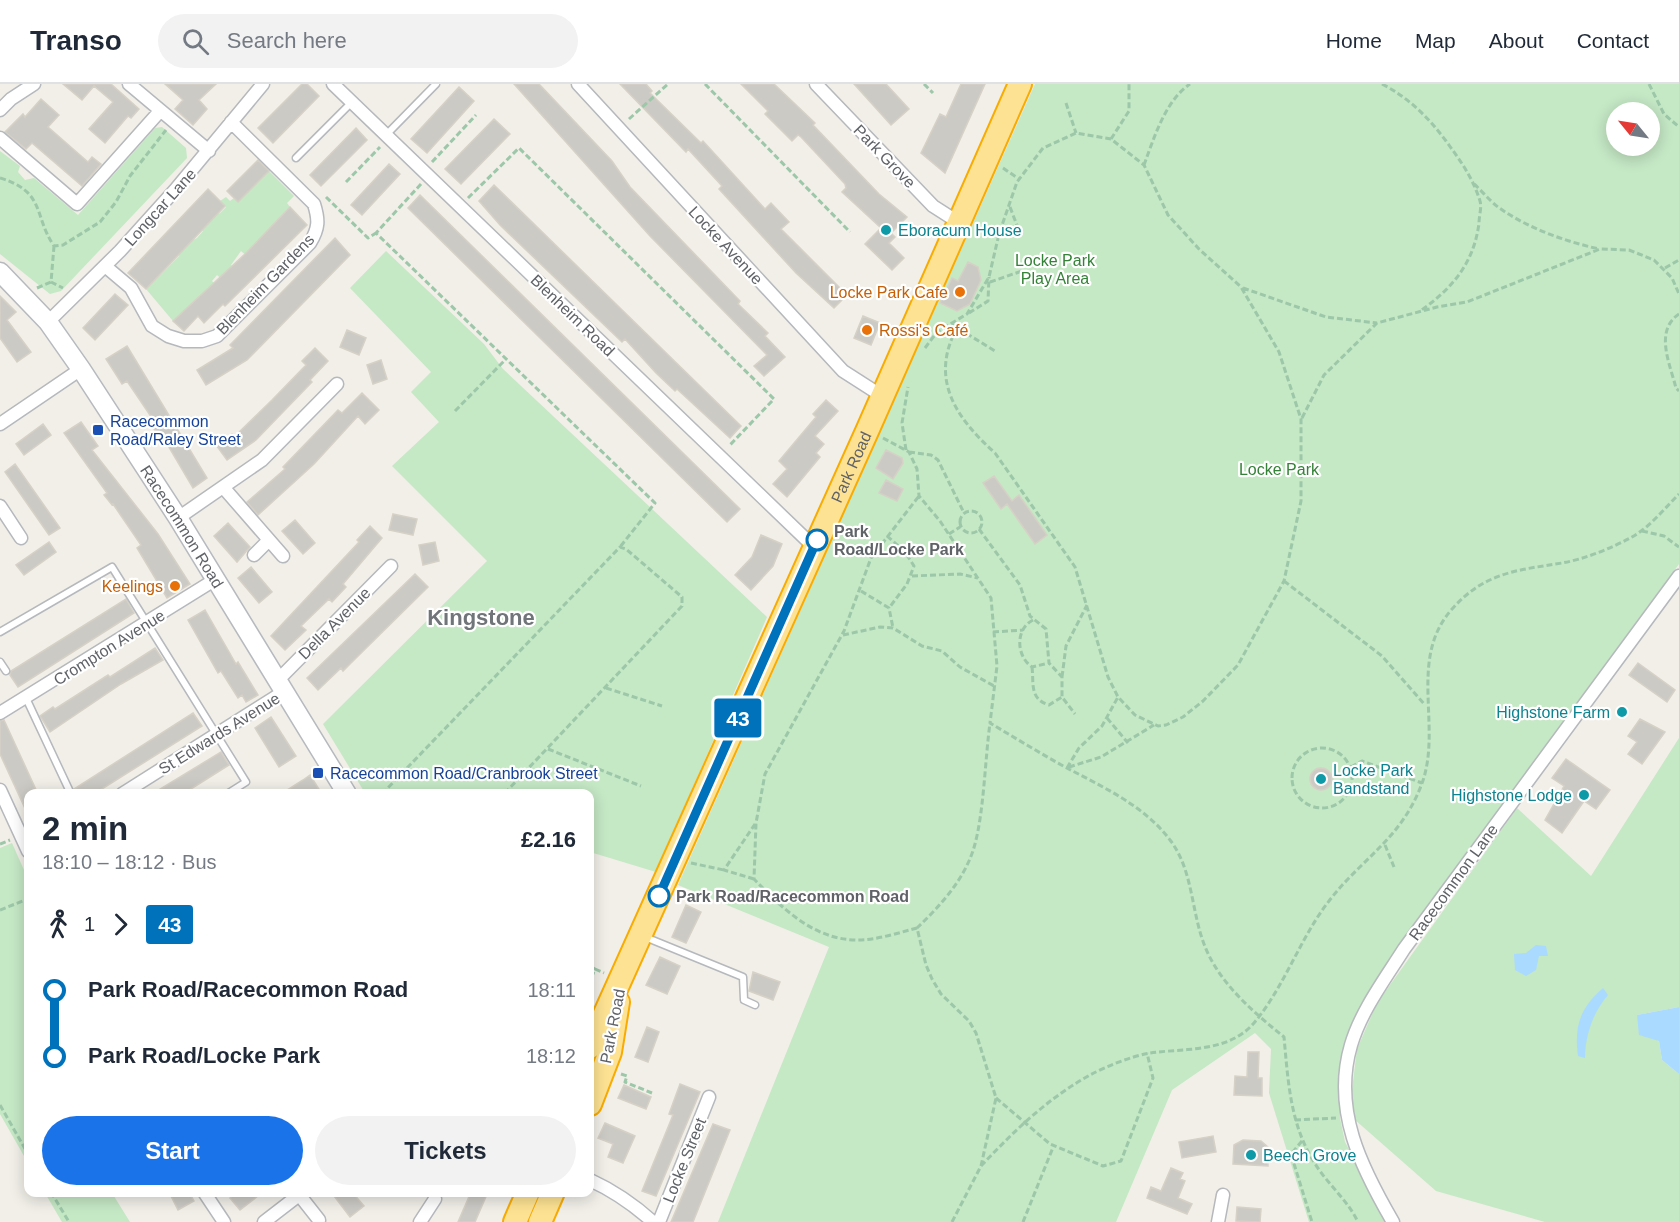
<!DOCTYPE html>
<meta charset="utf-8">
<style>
:root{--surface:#fff;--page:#f2f2f3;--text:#1f2937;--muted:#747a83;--line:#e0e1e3;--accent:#1a73e8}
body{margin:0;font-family:Arial,sans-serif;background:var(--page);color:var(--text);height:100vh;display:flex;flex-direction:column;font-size:22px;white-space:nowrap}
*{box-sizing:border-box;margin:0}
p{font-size:20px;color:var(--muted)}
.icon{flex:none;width:33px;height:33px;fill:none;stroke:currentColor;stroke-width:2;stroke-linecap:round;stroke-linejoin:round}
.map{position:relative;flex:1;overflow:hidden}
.side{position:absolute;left:24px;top:705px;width:570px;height:408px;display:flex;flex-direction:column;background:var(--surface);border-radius:12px;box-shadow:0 3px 15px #0003}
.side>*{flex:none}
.badge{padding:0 12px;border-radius:4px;font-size:21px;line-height:39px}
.needle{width:39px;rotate:300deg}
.tools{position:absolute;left:1606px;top:18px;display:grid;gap:12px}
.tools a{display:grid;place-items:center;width:54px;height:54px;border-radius:50%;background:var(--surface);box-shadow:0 3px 15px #0003;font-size:30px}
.map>.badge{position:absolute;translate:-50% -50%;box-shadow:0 0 0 3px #fff}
.legs{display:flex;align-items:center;gap:9px;height:66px;padding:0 18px;font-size:20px}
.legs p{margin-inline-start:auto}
.summary{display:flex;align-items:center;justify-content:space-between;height:102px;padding:0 18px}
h1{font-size:33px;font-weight:800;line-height:45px}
.action{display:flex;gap:12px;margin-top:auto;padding:12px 18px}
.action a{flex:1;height:69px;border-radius:36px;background:var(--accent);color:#fff;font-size:24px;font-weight:800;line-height:69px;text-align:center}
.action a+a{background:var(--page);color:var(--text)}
ul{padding:0 18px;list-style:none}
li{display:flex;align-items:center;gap:21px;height:66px;font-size:22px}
li i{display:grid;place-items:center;width:9px;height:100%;margin:0 8px;background:currentColor}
li i::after{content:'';width:15px;height:15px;margin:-8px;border:4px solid;border-radius:50%;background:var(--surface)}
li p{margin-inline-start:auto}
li:first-child i{background:linear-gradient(#0000 50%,currentColor 0)}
li:last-child i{background:linear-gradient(currentColor 50%,#0000 0)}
header{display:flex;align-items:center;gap:36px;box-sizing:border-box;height:84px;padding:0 30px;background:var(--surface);border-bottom:2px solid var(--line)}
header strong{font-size:28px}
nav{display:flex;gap:33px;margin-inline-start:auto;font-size:21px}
.search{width:420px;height:54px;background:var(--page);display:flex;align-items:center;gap:15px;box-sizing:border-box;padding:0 21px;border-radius:33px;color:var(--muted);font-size:22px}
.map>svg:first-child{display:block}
</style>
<header>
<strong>Transo</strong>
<div class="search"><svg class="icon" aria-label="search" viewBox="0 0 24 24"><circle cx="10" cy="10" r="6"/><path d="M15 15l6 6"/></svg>Search here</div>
<nav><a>Home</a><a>Map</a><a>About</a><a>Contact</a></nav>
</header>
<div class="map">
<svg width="1679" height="1138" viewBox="0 0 1679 1138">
<rect width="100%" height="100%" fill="#f1efe8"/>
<path fill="#c5e8c5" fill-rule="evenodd" d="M 1035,0 L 1679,0 L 1679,480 L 1400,860 L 1365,915 L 1341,972 L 1340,1034 L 1345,1058 L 1388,1138 L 1309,1138 L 1269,1009 L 1271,965 L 1255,949 L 1172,1006 L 1116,1138 L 718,1138 L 829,863 L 678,801 ZM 1617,28 L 1650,28 L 1650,62 L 1617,62 Z
M 162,43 L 186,64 L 187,74 L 61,207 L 50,210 L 0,170 L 0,67 L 20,82 L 18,88 L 25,96 L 34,94 L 78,131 L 155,44 Z
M 269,87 L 294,112 L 287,119 L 290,123 L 280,133 L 286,140 L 250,175 L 241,167 L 231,181 L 238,187 L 226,199 L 217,191 L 212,197 L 214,199 L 173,237 L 146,205 L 179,172 L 173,166 L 197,154 L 203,147 L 197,142 L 220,129 L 226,123 L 220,117 L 226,113 L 230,117 L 234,114 L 238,118 Z
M 386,167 L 484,260 L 503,285 L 767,533 L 656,788 L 590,768 L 590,710 L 365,709 L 323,640 L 487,477 L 392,382 L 439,338 L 411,308 L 431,288 L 350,204 Z
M 1679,654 L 1679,923 L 1637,931 L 1659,957 L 1662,976 L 1679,990 L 1679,1138 L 1545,1138 L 1436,1107 L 1354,1035 L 1352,1006 L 1357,965 L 1377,919 L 1517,724 L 1591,792 Z
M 12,759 L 28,795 L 28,1079 L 0,1030 L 0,764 Z
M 45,1109 L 112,1109 L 130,1138 L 62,1138 Z"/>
<path fill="#aadaff" d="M 1536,861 L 1546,862 L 1548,872 L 1539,872 L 1536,886 L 1526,892 L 1515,886 L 1514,870 L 1526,869 Z
M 1603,904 L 1608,911 C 1593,928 1585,952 1585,974 L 1578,972 C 1574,942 1580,924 1603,904 Z
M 1679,923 L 1679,990 L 1662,976 L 1659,957 L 1639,951 L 1637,931 Z"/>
<path fill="#cccac5" stroke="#d6d1c6" stroke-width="1.5" d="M 63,0 L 111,0 L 139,25 L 131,34 L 128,32 L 105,59 L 89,45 L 113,18 L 94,2 L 82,16 Z
M 165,0 L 216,0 L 199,16 L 207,25 L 193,41 L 175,25 L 183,16 Z
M 302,0 L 307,0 L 319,12 L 273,59 L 258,44 Z
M 514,0 L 539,0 L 612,77 L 630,103 L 740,217 L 738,220 L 768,249 L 765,252 L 785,273 L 764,292 L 754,282 L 767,271 L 650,152 Z
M 620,0 L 646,0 L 652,7 L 650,9 L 701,59 L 703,57 L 765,125 L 771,119 L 789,138 L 781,145 L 847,211 L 834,224 L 796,189 L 719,105 L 722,102 L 688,65 L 686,68 Z
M 741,0 L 774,0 L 815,39 L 813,41 L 879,110 L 907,133 L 891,149 L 895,153 L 889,159 L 904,174 L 892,186 L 865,160 L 881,144 L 842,108 L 846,104 L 845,100 L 801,53 L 798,51 L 792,57 L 765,30 L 768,27 Z
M 854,0 L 886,0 L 909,25 L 891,41 Z
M 961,0 L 985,0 L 945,89 L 921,69 L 940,30 L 946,33 Z
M 459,3 L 474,17 L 427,69 L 411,55 Z
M 41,15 L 59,31 L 48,43 L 88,78 L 92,73 L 101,80 L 82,102 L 32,59 L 26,65 L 5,48 L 23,30 L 25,33 Z
M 494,35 L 510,50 L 461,100 L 445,85 Z
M 356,44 L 367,56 L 321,102 L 310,91 Z
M 258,76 L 269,87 L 238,118 L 227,107 Z
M 389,80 L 400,90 L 362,131 L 351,121 Z
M 494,101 L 741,342 L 730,354 L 677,305 L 675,307 L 656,289 L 625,255 L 622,258 L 500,141 L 479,117 Z
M 208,105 L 225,122 L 146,205 L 128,189 Z
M 420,111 L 740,425 L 727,438 L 408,124 Z
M 290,123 L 307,141 L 225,222 L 223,220 L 204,239 L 198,232 L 184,247 L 173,237 L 245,170 Z
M 335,154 L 350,171 L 247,276 L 206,301 L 197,286 L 233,264 L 230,261 Z
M 968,178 L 978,183 L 981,196 L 970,220 L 957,227 L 940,219 L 952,194 L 958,197 Z
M 115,210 L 128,221 L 95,256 L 83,244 Z
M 0,212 L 16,228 L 7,236 L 31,268 L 17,278 L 0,254 Z
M 863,232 L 880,239 L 871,261 L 854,254 Z
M 347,246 L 366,254 L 359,271 L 340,263 Z
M 127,262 L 207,394 L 193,404 L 163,353 L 161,355 L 150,339 L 154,337 L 127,297 L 122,300 L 106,275 Z
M 315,264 L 328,277 L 310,296 L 312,298 L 256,356 L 227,376 L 216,361 L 232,350 L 234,353 L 272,316 L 306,281 L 302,277 Z
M 381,276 L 387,295 L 373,300 L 367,281 Z
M 362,309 L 379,326 L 365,340 L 358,332 L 314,380 L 258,431 L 247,418 L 285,385 L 283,383 L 338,326 L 342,329 Z
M 826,316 L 838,327 L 815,352 L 824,360 L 816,369 L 820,373 L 787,413 L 773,400 L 787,385 L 779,377 L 816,333 L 813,330 Z
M 81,338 L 98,362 L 92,366 L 158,450 L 190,500 L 167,514 L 137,464 L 141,461 L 113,420 L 112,421 L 104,411 L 107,409 L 64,349 Z
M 43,340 L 51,351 L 24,371 L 16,360 Z
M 886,366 L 902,374 L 903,379 L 893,395 L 876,384 Z
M 15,380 L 60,444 L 49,451 L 5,388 Z
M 994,392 L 1012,417 L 1019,411 L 1047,451 L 1035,460 L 1007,420 L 1001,425 L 983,399 Z
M 886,396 L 903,405 L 897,417 L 879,409 Z
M 393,430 L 417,435 L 413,451 L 389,446 Z
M 295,436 L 315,459 L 303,470 L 282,447 Z
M 228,439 L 250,463 L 237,478 L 214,452 Z
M 370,442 L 382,454 L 343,500 L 346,503 L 332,518 L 329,515 L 301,542 L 306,546 L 285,566 L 271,552 L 359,458 L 357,456 Z
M 761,451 L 782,460 L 773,482 L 751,506 L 735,491 L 752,473 Z
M 49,458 L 56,468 L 24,491 L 16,481 Z
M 435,458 L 439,477 L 423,481 L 419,461 Z
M 251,483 L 272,508 L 259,519 L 238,494 Z
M 415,490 L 428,503 L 350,580 L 343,587 L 341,584 L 318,606 L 307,594 Z
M 126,515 L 134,529 L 18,603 L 10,591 L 11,587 Z
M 205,526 L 236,580 L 238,578 L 258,611 L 246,618 L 242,611 L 238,614 L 221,587 L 218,589 L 188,536 Z
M 155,564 L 163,576 L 121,600 L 50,648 L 40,632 L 53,623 L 55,625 L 108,591 L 110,593 Z
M 1638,579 L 1675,606 L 1667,618 L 1629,591 Z
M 193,629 L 202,642 L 94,710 L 76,710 L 74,705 Z
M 271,633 L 296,672 L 279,683 L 255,644 Z
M 1640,635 L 1665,648 L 1642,680 L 1628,670 L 1637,658 L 1628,652 Z
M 4,636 L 38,710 L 28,710 L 28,731 L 0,670 L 0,637 Z
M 221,668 L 229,681 L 213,691 L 183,710 L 152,710 Z
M 1566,675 L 1610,706 L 1596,725 L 1584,717 L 1562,749 L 1545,736 L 1564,702 L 1552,694 Z
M1310 695a11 11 0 1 1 22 0a11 11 0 1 1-22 0Z
M 310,691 L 322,710 L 281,710 L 303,696 Z
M 686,821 L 701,828 L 686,859 L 672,853 Z
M 660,873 L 680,882 L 667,910 L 646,901 Z
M 753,888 L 780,898 L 773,916 L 749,907 Z
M 647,943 L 659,948 L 648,978 L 635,973 Z
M 1248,968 L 1259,968 L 1258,994 L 1262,994 L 1262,1012 L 1234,1011 L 1235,992 L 1247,993 Z
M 680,1000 L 700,1008 L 656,1112 L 642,1107 L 673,1031 L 669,1030 Z
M 624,1001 L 651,1013 L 646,1025 L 618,1014 Z
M 605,1039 L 635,1052 L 623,1079 L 608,1073 L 613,1060 L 598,1054 Z
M 713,1040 L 730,1046 L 693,1138 L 671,1138 Z
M 1213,1052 L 1216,1068 L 1182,1074 L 1179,1058 Z
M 1243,1056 L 1261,1057 L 1268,1063 L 1268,1082 L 1233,1080 L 1234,1061 Z
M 1171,1084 L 1183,1089 L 1180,1095 L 1185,1097 L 1178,1114 L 1192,1120 L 1187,1130 L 1147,1114 L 1151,1103 L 1161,1107 Z
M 169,1108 L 189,1108 L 194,1117 L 178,1126 Z
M 237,1108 L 263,1108 L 240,1126 L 230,1114 Z
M 331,1108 L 352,1108 L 364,1122 L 350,1133 Z
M 471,1108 L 488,1108 L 475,1138 L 458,1138 Z
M 1237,1123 L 1261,1125 L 1260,1138 L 1236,1137 Z"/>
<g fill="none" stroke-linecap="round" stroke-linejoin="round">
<g stroke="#b5b8bc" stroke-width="9">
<path id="lane" d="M 386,51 L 436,0
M 296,74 L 351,19
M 0,548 L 112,483 L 246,698 L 227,710
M 0,578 L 6,587
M 26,614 L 71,710
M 645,853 L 743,893 L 744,916 L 755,921"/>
</g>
<g stroke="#b5b8bc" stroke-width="15">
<path id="street" d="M 129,0 L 209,67
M 333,0 L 814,463
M 578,0 L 843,287 L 882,312
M 816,0 L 933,122 L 958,138
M 0,26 L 11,15 L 34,0
M 0,54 L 77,120 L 160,27
M 105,182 L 131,204 L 152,242 L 168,252 L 184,257 L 202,257 L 217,252 L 310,159 C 319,144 319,136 314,120 L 231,38
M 48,238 L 120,167 L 175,106 L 263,0
M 0,340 L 81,285
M 223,403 L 283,472
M 0,422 L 21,454
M 178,434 L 262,376 L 337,300
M 254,471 L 269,456
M 278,596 L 391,482
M 0,629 L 216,495
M 0,706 L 28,767
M 122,710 L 285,607
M 590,1096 C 614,1107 633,1120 653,1138
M 204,1108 L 224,1138
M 297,1108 L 319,1136
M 264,1138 L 299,1111
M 420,1138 L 435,1115
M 659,1138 L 709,1013
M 1218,1138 L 1223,1111
M 1393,1138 C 1361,1083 1332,1026 1351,961 C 1361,927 1385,895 1404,865 L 1679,492"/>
</g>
<g stroke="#b6babf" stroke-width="21">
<g id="secondary">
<path id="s1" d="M 0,188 L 48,238 L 81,285 L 178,434 L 347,710"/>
</g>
</g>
<g stroke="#f9ab00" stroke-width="26">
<g id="highway">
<path id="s2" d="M 590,963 L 868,345 L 1020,0"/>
<path d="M 590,1020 L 610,968 L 618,918"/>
<path d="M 515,1138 L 528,1108"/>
<path d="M 540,1138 L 553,1108"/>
</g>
</g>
<path stroke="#9cc7a9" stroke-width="3" stroke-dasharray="6 3" stroke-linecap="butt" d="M 705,0 L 850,148
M 924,0 L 933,9
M 1382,0 C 1409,14 1428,33 1446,57 C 1460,76 1473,94 1480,117 C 1482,123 1479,132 1479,139 C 1474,179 1452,205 1420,227
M 1649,0 L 1664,30 L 1679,43
M 1066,19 L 1076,49
M 629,35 L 668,0
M 1111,55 L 1129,27 L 1129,0
M 432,78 L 476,31
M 1144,81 C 1154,54 1165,17 1190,0
M 1003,84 L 1019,95
M 0,94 C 46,108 33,131 54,162 L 63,161 L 100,138 L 116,118 L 130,92 L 166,46
M 346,98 L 380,63
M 421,100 L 376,149 L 655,419 L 620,463
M 1474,100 C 1482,107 1490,117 1498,123 C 1527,144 1564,157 1599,165
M 326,113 L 368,154 L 376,149
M 468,114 L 519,64 L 774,315 L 729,362
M 1010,123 L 1021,152
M 54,162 L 51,198 L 63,204
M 1665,184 L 1679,176
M 990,198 L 1022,187
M 37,204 L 51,198
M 1243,204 L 1326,233 L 1377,239
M 969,229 L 988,217 L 989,193
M 1679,230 C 1654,247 1670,280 1676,304 L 1679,307
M 951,240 L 995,267
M 925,264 L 937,248 L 967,230 L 989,193 L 999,150 L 1017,98 L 1043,64 L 1076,49 L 1111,55 L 1144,81 L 1168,131 L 1199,165 L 1241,203 L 1279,268 L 1301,335 L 1301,417 L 1284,497 L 1238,581 L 1203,617 L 1183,633 L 1166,641 L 1158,642 L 1135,631 L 1118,613 L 1108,593 L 1075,483 L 995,369 C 956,334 929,295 957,244
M 455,327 L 505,276
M 1302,334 L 1324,291 L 1377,239 L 1437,223 L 1467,218 L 1600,165 L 1629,166 L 1654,176 L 1672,194 L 1679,210
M 883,354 L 909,368 L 917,385 L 919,412 L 940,437 L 991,514 L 997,582 L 990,639 C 1015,654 1040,669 1065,683 C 1101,702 1145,722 1170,756 C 1193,786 1191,826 1204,860 C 1218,898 1253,928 1284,953 C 1288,996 1290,1040 1314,1078 C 1327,1100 1347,1115 1358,1138
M 906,366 L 902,339 L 908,303
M 909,368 L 931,371 L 938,376 L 964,429
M960 438a11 11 0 1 1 22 0a11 11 0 1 1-22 0Z
M 979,445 L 1020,501 L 1030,532 L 1046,545 L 1049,579 L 1062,593 L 1062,613 L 1075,630
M 1642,447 L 1664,452 L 1679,463
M 949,450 L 960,443
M 887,452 L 905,468 L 914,482 L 907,500 L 889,524
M 912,492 L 960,490 L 978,494
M 1284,497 L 1382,572 L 1425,621
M 861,507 L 889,524 L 893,544
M 1033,536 C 1015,545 1016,572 1032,583 L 1049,579
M 993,548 L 1023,546
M 843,551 L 880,543 L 893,544 L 922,562 L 942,567 L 960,583 L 994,602
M 1032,583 C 1034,599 1029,615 1049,621 L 1062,613
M 1062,593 L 1066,562 L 1087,521
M 606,604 L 662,622
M 1107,634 L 1128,659
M1292 694a30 30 0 1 1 60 0a30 30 0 1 1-60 0Z
M 548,665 L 641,702
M 1069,683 L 1101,673 L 1154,641
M 1351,683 L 1362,677 L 1422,699
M 1067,684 L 1079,664 L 1102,642 L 1118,613
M 382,710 L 620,463 L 626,465 L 682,513 L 682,522 L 504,710
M 0,760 L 10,756
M 1385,761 L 1394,783
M 691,779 L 724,786
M 754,795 L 724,786 L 755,740
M 0,826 L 28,815
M 917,844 C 898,849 877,856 857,856 C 814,856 782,824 754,795 L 756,739 L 765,690 L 844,547 L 871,474 L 919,412
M 590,882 L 595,885 L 590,897
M 595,885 L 604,889
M 621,990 L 627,992 L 625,998 L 652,1009
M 996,1014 L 1050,1060 L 1103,1082 L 1121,1077 L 1153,994 L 1147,969
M 0,1021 L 28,1070
M 1295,1036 L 1336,1034
M 1302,1057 L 1291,1070 L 1312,1138
M 981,1082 C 1013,1048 1048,1014 1090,991 C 1107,982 1132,972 1150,969 C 1185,964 1228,969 1254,939 C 1285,902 1300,854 1329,817 C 1362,774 1400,756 1421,702 C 1444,644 1406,575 1453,524 C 1485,488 1519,486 1562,479 C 1585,475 1612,464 1632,453 C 1650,443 1664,425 1679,410
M 51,1108 L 69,1138
M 952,1138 L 981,1082 L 996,1014 L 976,949 L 969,937 L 941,910 L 932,895 L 926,881 L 917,844 C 941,821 966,794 975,760 C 984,726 985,676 990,639
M 1023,1138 L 1054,1061"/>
<use href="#lane" stroke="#fff" stroke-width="6"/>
<use href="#street" stroke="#fff" stroke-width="12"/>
<use href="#secondary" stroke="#fff" stroke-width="18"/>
<use href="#highway" stroke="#fde293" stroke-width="22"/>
</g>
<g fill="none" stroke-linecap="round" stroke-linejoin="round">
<g stroke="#fff" stroke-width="14">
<path id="line-1" d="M 659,812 L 817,456"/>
</g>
<use href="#line-1" stroke="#0072bc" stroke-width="9"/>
</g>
<g fill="#0f9aa8" stroke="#fff" stroke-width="2">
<circle cx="886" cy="146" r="6"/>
<circle cx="1622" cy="628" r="6"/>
<circle cx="1321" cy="695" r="6"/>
<circle cx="1584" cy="711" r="6"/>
<circle cx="1251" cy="1071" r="6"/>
</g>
<g fill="#e8710a" stroke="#fff" stroke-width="2">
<circle cx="960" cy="208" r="6"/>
<circle cx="867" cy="246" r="6"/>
<circle cx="175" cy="502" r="6"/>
</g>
<g fill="#1a4fb4" stroke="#fff" stroke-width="2">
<rect x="92" y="340" width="12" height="12" rx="3"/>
<rect x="312" y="683" width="12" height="12" rx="3"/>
</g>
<g fill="#fff" stroke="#0072bc" stroke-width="3">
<circle cx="817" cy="456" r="10"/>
<circle cx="659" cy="812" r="10"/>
</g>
<g text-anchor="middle" stroke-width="4.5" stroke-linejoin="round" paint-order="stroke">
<g font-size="16" fill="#5f6368" stroke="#fff">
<text transform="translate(885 72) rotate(46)" y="6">Park Grove</text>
<text transform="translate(160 123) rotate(-48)" y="6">Longcar Lane</text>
<text transform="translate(726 161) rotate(47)" y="6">Locke Avenue</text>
<text transform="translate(265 200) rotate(-46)" y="6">Blenheim Gardens</text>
<text transform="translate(573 231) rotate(44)" y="6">Blenheim Road</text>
<text dy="6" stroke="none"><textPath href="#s2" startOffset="636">Park Road</textPath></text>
<text dy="6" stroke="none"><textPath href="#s1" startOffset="314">Racecommon Road</textPath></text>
<text transform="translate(334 539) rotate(-45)" y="6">Della Avenue</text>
<text transform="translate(109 563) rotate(-32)" y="6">Crompton Avenue</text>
<text transform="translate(219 649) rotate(-32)" y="6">St Edwards Avenue</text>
<text transform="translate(1453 798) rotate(-54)" y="6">Racecommon Lane</text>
<text transform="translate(612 942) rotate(-79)" y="6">Park Road</text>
<text transform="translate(684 1076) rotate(-68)" y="6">Locke Street</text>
</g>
<g font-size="16" fill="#0d838f" stroke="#fff" text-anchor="start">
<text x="898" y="152">Eboracum House</text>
<text x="1610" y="634" text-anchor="end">Highstone Farm</text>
<text x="1333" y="692">Locke Park<tspan x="1333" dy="18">Bandstand</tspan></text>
<text x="1572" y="717" text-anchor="end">Highstone Lodge</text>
<text x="1263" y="1077">Beech Grove</text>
</g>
<g font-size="16" fill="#348238" stroke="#fff">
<text x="1055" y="182">Locke Park<tspan x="1055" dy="18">Play Area</tspan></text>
<text x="1279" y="391">Locke Park</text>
</g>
<g font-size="16" fill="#c56008" stroke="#fff" text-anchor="end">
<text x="948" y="214">Locke Park Cafe</text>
<text x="879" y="252" text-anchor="start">Rossi's Café</text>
<text x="163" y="508">Keelings</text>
</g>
<g font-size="16" fill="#164399" stroke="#fff" text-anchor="start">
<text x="110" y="343">Racecommon<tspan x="110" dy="18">Road/Raley Street</tspan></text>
<text x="330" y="695">Racecommon Road/Cranbrook Street</text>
</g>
<g font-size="16" font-weight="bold" fill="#5f6368" stroke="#fff" text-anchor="start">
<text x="834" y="453">Park<tspan x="834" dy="18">Road/Locke Park</tspan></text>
<text x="676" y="818">Park Road/Racecommon Road</text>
</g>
<g font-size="22" font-weight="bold" fill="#70757a" stroke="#fff">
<text x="481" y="541">Kingstone</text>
</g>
</g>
</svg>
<div class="tools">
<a><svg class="needle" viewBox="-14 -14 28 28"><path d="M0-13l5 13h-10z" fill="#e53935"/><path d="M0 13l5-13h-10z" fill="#747a83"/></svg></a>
</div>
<b class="badge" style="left:738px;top:634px;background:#0072bc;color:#fff">43</b>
<section class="side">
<div class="summary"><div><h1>2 min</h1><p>18:10 – 18:12 · Bus</p></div><b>£2.16</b></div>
<div class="legs"><svg class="icon" aria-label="walk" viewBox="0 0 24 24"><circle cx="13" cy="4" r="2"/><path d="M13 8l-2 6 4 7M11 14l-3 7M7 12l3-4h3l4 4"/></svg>1<svg class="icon" aria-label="forward" viewBox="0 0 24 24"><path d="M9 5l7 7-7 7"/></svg><b class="badge" style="background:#0072bc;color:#fff">43</b></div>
<ul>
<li><i style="color:#0072bc"></i><b>Park Road/Racecommon Road</b><p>18:11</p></li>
<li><i style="color:#0072bc"></i><b>Park Road/Locke Park</b><p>18:12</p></li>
</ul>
<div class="action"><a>Start</a><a>Tickets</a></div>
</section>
</div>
